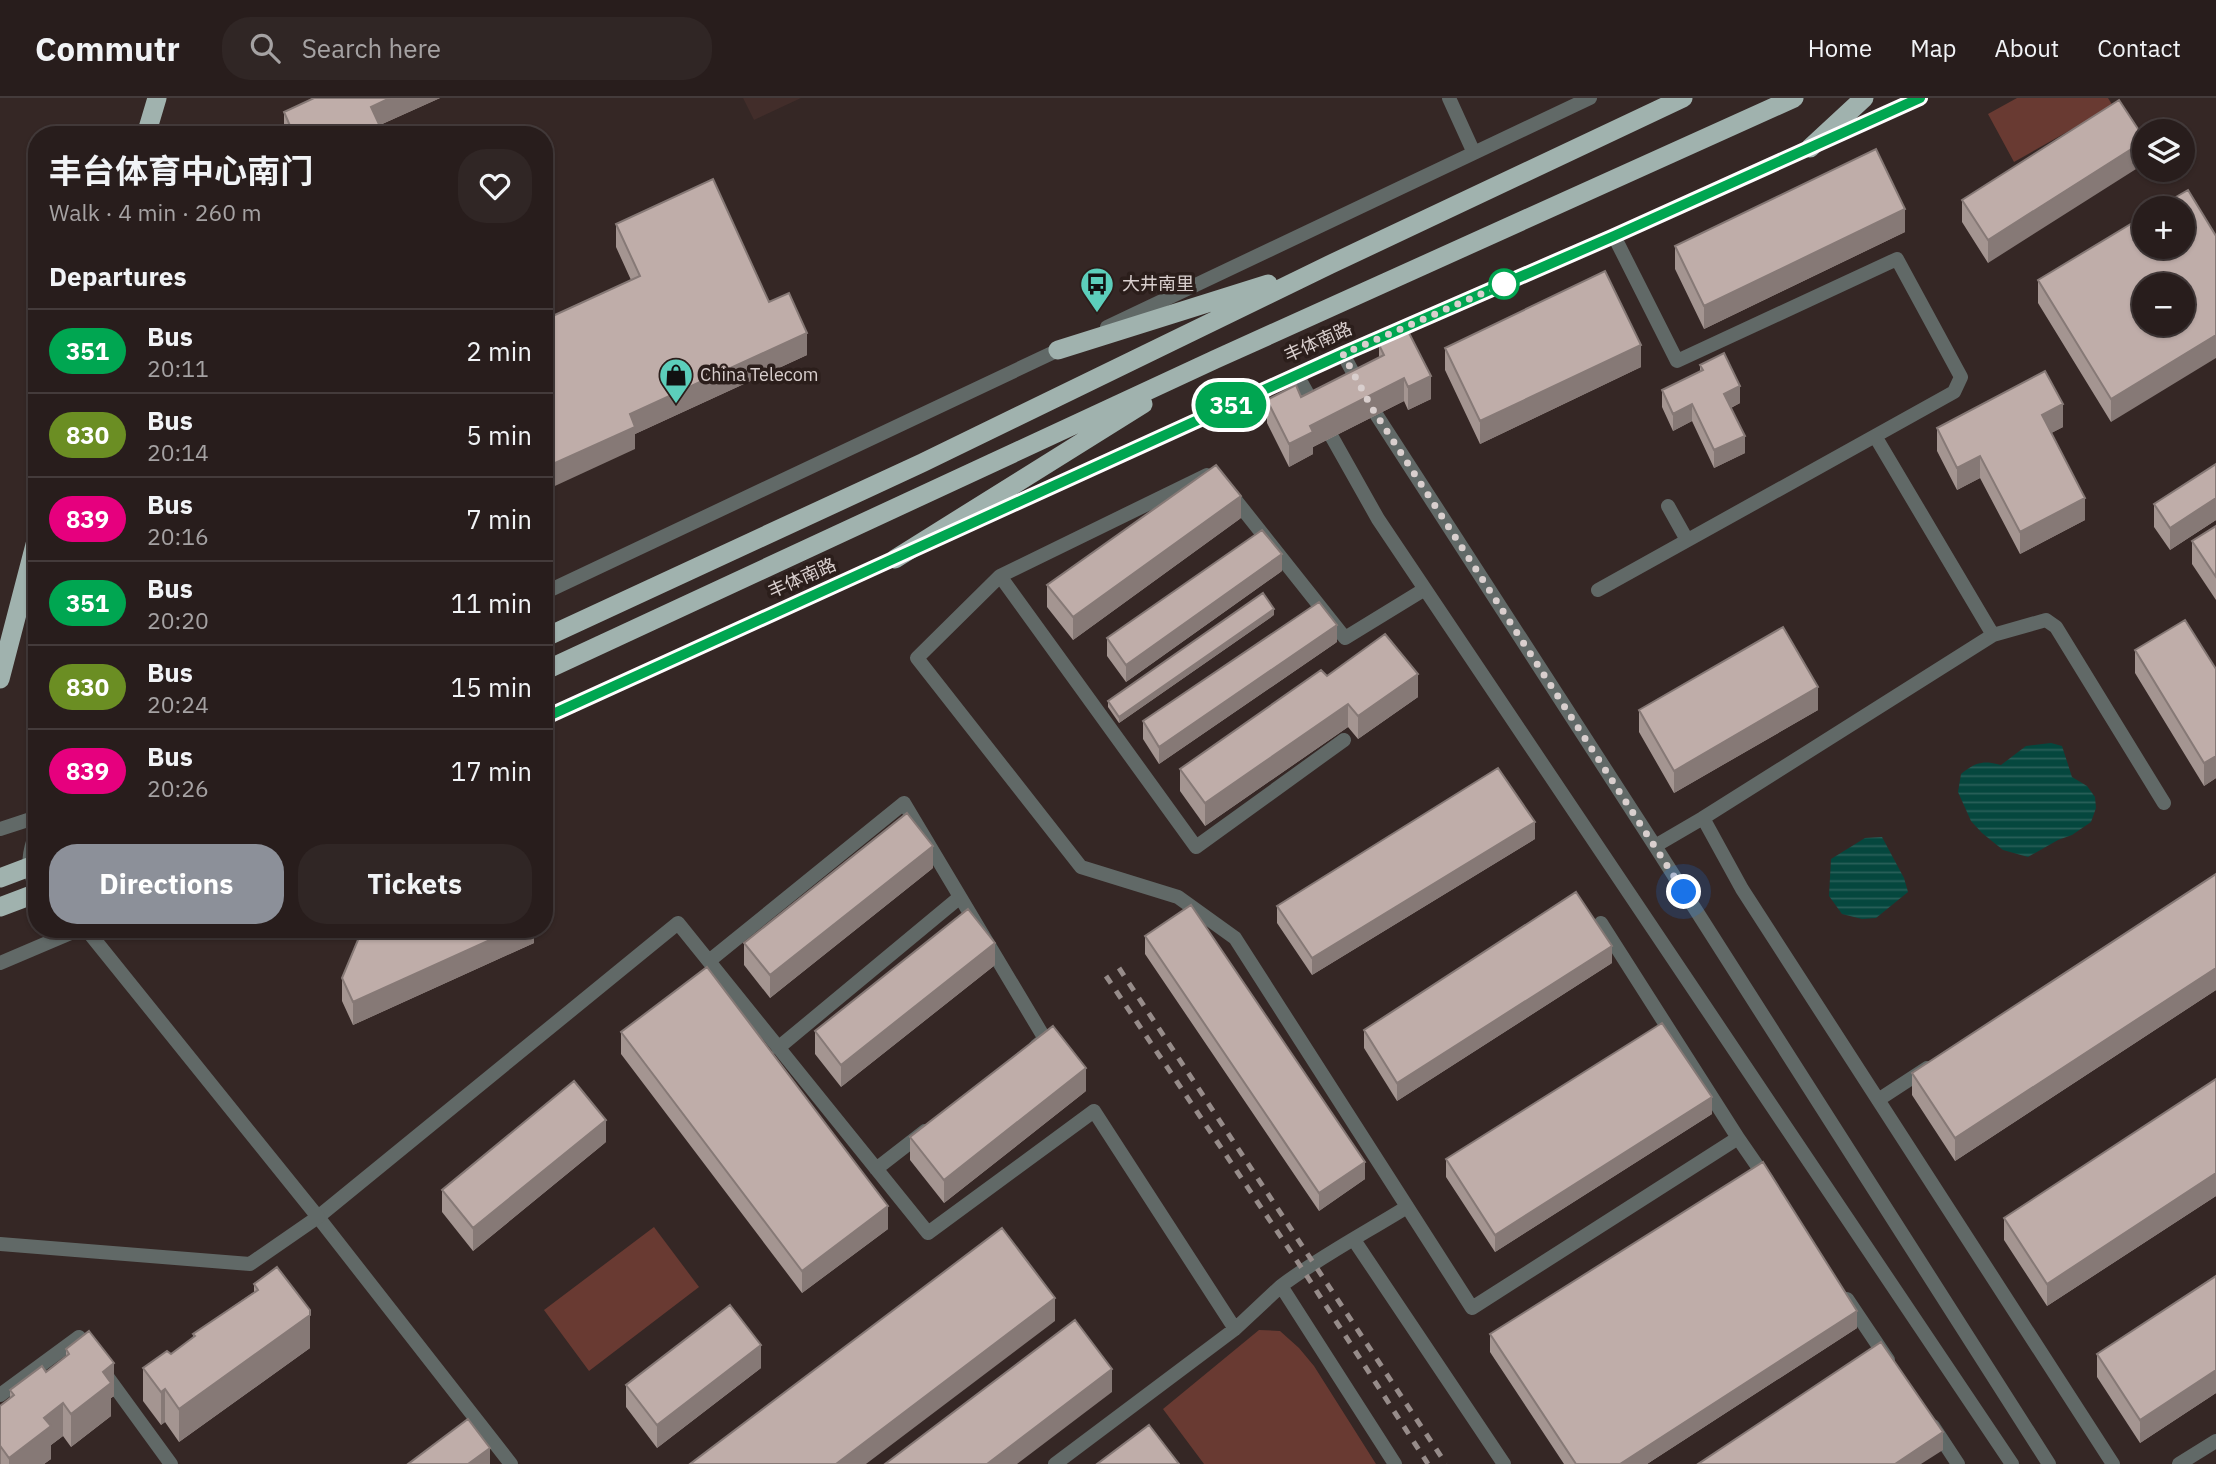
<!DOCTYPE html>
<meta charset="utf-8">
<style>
:root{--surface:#281d1c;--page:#302625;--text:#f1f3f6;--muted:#a5a2a3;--line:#443b3b;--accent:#8c9099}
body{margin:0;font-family:"IBM Plex Sans","Noto Sans SC",sans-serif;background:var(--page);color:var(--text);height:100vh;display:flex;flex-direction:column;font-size:26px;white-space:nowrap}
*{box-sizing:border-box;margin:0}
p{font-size:23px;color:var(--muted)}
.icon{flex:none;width:38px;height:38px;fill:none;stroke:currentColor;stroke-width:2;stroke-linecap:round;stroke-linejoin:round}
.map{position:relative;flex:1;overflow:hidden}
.details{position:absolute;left:28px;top:28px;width:525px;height:812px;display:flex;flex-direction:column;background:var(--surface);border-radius:28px;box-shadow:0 2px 5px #0004,0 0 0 2px var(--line)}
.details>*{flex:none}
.badge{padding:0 14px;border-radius:23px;font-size:24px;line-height:46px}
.controls{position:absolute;left:2132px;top:21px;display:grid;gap:14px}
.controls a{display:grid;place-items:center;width:63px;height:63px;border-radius:50%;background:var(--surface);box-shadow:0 2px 5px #0004,0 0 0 2px var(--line);font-size:35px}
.you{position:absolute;width:35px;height:35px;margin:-18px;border:5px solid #fff;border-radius:50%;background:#1a73e8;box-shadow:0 0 0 10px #1a73e833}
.map>.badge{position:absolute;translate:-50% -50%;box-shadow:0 0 0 4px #fff}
h2{padding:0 21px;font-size:26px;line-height:63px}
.round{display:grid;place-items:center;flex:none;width:74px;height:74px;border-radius:28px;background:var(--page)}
.headline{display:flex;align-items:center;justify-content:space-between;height:119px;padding:0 21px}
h1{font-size:33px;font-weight:700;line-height:52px}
.button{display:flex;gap:14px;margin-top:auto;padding:14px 21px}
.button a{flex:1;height:80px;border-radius:28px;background:var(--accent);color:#fff;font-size:28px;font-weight:700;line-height:80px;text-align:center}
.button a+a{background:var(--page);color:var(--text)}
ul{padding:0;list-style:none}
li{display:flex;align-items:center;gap:21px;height:84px;padding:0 21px;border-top:2px solid var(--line)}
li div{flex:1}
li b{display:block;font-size:26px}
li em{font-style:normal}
li .badge{min-width:77px;font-weight:700;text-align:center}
header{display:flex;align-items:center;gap:42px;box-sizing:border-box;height:98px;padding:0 35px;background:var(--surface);border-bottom:2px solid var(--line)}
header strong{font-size:33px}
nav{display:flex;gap:38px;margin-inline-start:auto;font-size:24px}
.search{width:490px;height:63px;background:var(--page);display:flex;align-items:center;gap:18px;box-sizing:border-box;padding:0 24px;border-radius:28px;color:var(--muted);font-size:26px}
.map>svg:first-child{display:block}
</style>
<header>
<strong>Commutr</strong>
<div class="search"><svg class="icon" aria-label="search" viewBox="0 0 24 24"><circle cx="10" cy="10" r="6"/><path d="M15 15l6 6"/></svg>Search here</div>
<nav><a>Home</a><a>Map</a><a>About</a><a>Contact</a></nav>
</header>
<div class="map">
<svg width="2216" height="1366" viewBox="0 0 2216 1366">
<defs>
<pattern id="water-rules" width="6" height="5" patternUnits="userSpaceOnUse" patternTransform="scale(1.75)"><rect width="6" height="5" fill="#05473e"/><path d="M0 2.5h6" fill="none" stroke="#296059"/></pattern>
</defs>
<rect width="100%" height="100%" fill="#352725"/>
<path fill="#422d2a" d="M 743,0 L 801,0 L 754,22 Z"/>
<path fill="#693a32" d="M 2017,0 L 2108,0 L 2113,8 L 2014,64 L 1988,16 Z
M 654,1129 L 699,1189 L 589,1273 L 544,1212 Z
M 1259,1232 L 1280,1233 L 1299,1250 L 1314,1268 L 1376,1366 L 1204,1366 L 1163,1311 Z"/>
<path fill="url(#water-rules)" d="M 2051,645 L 2062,648 L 2072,679 L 2087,688 L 2095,699 L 2096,710 L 2091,724 L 2072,737 L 2058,742 L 2028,759 L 2003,752 L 1982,735 L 1971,723 L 1958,694 L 1961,676 C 1975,664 1984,662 2001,667 L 2026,648 Z
M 1882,739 L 1904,780 L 1908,794 L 1876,820 L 1862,821 L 1842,816 L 1829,798 L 1831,761 L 1865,740 Z"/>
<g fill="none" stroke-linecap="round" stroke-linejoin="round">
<path stroke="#616967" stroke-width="14" d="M 1343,256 L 1372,310 L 1655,748 L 2049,1366
M 1297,277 L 1378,421 L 2012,1366
M 1207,377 L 1000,478 L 1196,749 L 1344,642
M 1230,395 L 1345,540 L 1425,491
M 1668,408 L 1687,442
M 1000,478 L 917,560 L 1081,769 L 1178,799 L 1235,840 L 1472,1210 L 1738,1040 L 1601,825
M 1598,492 L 1954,294 L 1961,279 L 1897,161 L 1677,263 L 1614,138
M 1993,537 L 2046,522 L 2056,529 L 2164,705
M 1703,720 L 1993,537 L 1875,338
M 1655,748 L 1703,720 L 1742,791 L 2113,1366
M 709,863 L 904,705 L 1045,941 L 1036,948
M 778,950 L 960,799
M 1878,1002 L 1927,970
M 1738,1040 L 1767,1082
M 876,1071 L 925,1033
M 1354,1142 L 1504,1366
M 1281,1188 C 1321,1158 1365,1135 1407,1109
M 1847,1201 L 1888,1262
M 104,1274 L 171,1366
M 0,1297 L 79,1239 L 90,1254
M 1933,1328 L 1958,1366
M 511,1366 L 318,1119 L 678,825 L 928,1135 L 1094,1013 L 1235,1231 L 1281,1188 L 1395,1366
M 1055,1366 L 1235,1231
M 2179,1366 L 2216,1343"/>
<path stroke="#616967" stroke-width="14" d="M 1449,0 L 1474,55
M 1107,229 L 1590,0
M 950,435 L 1343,256 L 1614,138 L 1920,0
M 544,495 L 1067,248
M 544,620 L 903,457
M 0,731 L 37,719
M 37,732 C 29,753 25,770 37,790
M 0,865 L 80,831
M 0,1146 L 250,1166 L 318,1119 L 86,831"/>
<path stroke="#a0b2ae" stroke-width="19" d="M 146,37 L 157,0
M 1810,50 L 1864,0
M 1058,252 L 1268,186
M 895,461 L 1143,306
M 544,540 L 922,365 L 1329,167 L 1683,0
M 544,573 L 1216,261 L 1794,0
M 0,581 L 37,439
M 0,809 L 37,795"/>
<path stroke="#978c8a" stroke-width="5" stroke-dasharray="9 9" stroke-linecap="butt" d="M 1119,870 L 1446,1366
M 1106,878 L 1303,1172 L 1428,1366"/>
<path stroke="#a0b2ae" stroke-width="19" d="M 0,780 L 37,766"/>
</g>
<path fill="#a49591" d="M 314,0 L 440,0 L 380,27 L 384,37 L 284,37 L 284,14 Z
M 2119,2 L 1988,165 L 1962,124 L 1962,102 Z
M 616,126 L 769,204 L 807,257 L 635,336 L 635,351 L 631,182 L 616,149 Z
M 1905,134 L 1704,231 L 1675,171 L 1675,148 Z
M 2216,138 L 2111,324 L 2038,205 L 2038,182 Z
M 1379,247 L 1431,301 L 1408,312 L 1404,303 L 1313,349 L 1313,356 L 1289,369 L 1267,325 L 1267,302 L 1301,299 L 1379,260 Z
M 1445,250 L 1641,269 L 1480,346 L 1445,272 Z
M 1700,267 L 1740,305 L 1731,310 L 1745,355 L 1714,370 L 1692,323 L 1673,333 L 1662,309 L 1662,292 L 1700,274 Z
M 2063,329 L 2051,335 L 2085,422 L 2020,456 L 1980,380 L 1957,392 L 1937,353 L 1937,330 Z
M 2216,366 L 2216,422 L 2170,452 L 2154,429 L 2154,406 Z
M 1241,420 L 1073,542 L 1047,509 L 1047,487 Z
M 2216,428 L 2216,502 L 2192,466 L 2192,443 Z
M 1282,473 L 1126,584 L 1107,558 L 1107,540 Z
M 1274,517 L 1119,625 L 1108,609 L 1108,603 Z
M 1337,544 L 1159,666 L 1143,641 L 1143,623 Z
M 2135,552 L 2216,571 L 2216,680 L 2204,688 L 2135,575 Z
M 1327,578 L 1418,599 L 1358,641 L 1348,629 L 1205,728 L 1180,693 L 1180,671 Z
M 1639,612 L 1818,612 L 1674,695 L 1639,634 Z
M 1535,741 L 1312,877 L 1277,825 L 1277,808 Z
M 933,770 L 770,900 L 744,867 L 744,845 Z
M 2216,776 L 2216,892 L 1955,1063 L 1912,997 L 1912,975 Z
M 534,831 L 534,845 L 353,927 L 342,903 L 342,880 Z
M 1145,838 L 1365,1081 L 1319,1113 L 1145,856 Z
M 1612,865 L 1397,1003 L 1364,950 L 1364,932 Z
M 995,867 L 841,989 L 815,956 L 815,933 Z
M 621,934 L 888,1131 L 802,1195 L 621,956 Z
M 2216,981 L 2216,1098 L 2047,1208 L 2004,1142 L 2004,1120 Z
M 1086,993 L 944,1105 L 910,1062 L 910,1039 Z
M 1712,1016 L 1495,1154 L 1446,1079 L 1446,1061 Z
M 606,1044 L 473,1153 L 442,1114 L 442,1092 Z
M 2216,1178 L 2216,1295 L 2140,1345 L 2097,1279 L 2097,1256 Z
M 254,1186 L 310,1245 L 310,1250 L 179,1344 L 165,1324 L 161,1327 L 143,1303 L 143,1270 L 171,1256 L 193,1240 L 193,1236 L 254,1194 Z
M 1857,1230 L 1647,1366 L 1564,1366 L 1490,1254 L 1490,1236 Z
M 66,1251 L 114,1298 L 111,1300 L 111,1318 L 71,1349 L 63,1338 L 51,1347 L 51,1361 L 44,1366 L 0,1366 L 0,1308 L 10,1300 L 10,1292 L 46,1274 L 66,1259 Z
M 761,1270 L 657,1350 L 626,1309 L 626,1287 Z"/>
<path fill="#867976" d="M 390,0 L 440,0 L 371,31 L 371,9 Z
M 2144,43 L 2144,66 L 1988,165 L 1988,142 Z
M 1905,111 L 1905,134 L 1704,231 L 1704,208 Z
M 807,235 L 807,257 L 635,336 L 635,351 L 544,393 L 544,370 L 630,316 Z
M 2216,237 L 2216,260 L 2111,324 L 2111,301 Z
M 1641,247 L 1641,269 L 1480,346 L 1480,323 Z
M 1431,278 L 1431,301 L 1408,312 L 1408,289 Z
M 1404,280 L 1404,303 L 1313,349 L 1313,356 L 1289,369 L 1289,346 L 1310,328 Z
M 1740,288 L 1740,305 L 1724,313 L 1724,296 Z
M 1692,306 L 1692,323 L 1673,333 L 1673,316 Z
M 2063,306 L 2063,329 L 2042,340 L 2042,317 Z
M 1745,338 L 1745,355 L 1714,370 L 1714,352 Z
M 1980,358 L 1980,380 L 1957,392 L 1957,370 Z
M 1241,398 L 1241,420 L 1073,542 L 1073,519 Z
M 2085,400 L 2085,422 L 2020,456 L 2020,434 Z
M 2216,400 L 2216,422 L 2170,452 L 2170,430 Z
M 1282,456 L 1282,473 L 1126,584 L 1126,567 Z
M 1274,511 L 1274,517 L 1119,625 L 1119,619 Z
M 1337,527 L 1337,544 L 1159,666 L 1159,649 Z
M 1418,576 L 1418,599 L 1358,641 L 1358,618 Z
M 1818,589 L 1818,612 L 1674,695 L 1674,673 Z
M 1348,606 L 1348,629 L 1205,728 L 1205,705 Z
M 2216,658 L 2216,680 L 2204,688 L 2204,665 Z
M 1535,724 L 1535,741 L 1312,877 L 1312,860 Z
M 933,748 L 933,770 L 770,900 L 770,877 Z
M 514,831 L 534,831 L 534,845 L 353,927 L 353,904 Z
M 995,845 L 995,867 L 841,989 L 841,967 Z
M 1612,848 L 1612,865 L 1397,1003 L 1397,985 Z
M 2216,870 L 2216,892 L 1955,1063 L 1955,1040 Z
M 1086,970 L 1086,993 L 944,1105 L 944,1082 Z
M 1712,999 L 1712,1016 L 1495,1154 L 1495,1137 Z
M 606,1022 L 606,1044 L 473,1153 L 473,1130 Z
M 1365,1064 L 1365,1081 L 1319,1113 L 1319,1095 Z
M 2216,1075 L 2216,1098 L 2047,1208 L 2047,1186 Z
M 888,1108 L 888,1131 L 802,1195 L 802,1173 Z
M 1055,1200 L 1055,1223 L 866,1366 L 836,1366 Z
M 310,1212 L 310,1250 L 179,1344 L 179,1311 Z
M 1857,1213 L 1857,1230 L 1647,1366 L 1620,1366 Z
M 761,1247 L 761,1270 L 657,1350 L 657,1327 Z
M 114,1265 L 114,1298 L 111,1300 L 111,1318 L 71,1349 L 71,1316 L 103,1274 Z
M 1112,1271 L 1112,1294 L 1017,1366 L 987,1366 Z
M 2216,1272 L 2216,1295 L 2140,1345 L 2140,1322 Z
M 165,1291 L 165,1324 L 161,1327 L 161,1294 Z
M 63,1305 L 63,1338 L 51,1347 L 51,1361 L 44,1366 L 9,1366 L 9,1360 L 44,1320 Z
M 1943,1334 L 1943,1352 L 1921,1366 L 1895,1366 Z
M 1,1349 L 1,1366 L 0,1366 L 0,1350 Z
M 490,1350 L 490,1366 L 468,1366 Z"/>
<path fill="#bfada9" stroke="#867976" stroke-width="2" fill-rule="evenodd" d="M 314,0 L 390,0 L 371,9 L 384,37 L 294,37 L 284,14 Z
M 2119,2 L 2144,40 L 2144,43 L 1988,142 L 1962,102 Z
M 1876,51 L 1905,111 L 1704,208 L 1675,148 Z
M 713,81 L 769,204 L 789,195 L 807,235 L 630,316 L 635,329 L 544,370 L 544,222 L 640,178 L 616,126 Z
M 2188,92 L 2216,138 L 2216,237 L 2111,301 L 2038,182 L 2144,118 L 2144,149 L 2182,149 L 2182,110 L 2157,110 ZM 2144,187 L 2182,187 L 2182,226 L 2144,226 Z
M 1605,173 L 1641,247 L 1480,323 L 1445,250 Z
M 1408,233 L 1431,278 L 1408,289 L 1404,280 L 1310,328 L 1313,334 L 1289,346 L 1267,302 L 1296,287 L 1301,299 L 1384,257 L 1379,247 Z
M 1724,255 L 1740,288 L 1724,296 L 1745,338 L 1714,352 L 1692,306 L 1673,316 L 1662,292 L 1703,272 L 1700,267 Z
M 2045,273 L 2063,306 L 2042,317 L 2085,400 L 2020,434 L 1980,358 L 1957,370 L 1937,330 Z
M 2216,366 L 2216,400 L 2170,430 L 2154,406 Z
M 1216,367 L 1241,398 L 1073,519 L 1047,487 Z
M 2216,428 L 2216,479 L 2192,443 Z
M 1262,432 L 1282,456 L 1126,567 L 1107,540 Z
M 1263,495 L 1274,511 L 1119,619 L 1108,603 Z
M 1319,504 L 1337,527 L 1159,649 L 1143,623 Z
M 2185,522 L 2216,571 L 2216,658 L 2204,665 L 2135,552 Z
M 1783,529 L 1818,589 L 1674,673 L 1639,612 Z
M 1385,536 L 1418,576 L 1358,618 L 1348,606 L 1205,705 L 1180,671 L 1321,572 L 1327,578 Z
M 1498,670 L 1535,724 L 1312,860 L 1277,808 Z
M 907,715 L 933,748 L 770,877 L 744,845 Z
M 2216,776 L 2216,870 L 1955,1040 L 1912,975 Z
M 1576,794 L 1612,848 L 1397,985 L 1364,932 Z
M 1191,807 L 1365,1064 L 1319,1095 L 1145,838 Z
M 968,811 L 995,845 L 841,967 L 815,933 Z
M 367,831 L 514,831 L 353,904 L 342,880 L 360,837 Z
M 707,869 L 888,1108 L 802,1173 L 621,934 Z
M 1662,925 L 1712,999 L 1495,1137 L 1446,1061 Z
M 1053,928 L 1086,970 L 944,1082 L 910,1039 Z
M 2216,981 L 2216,1075 L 2047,1186 L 2004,1120 Z
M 574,983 L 606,1022 L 473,1130 L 442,1092 Z
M 1763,1064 L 1857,1213 L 1620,1366 L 1576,1366 L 1490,1236 Z
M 1002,1130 L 1055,1200 L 836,1366 L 690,1366 Z
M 277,1169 L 310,1212 L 310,1217 L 179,1311 L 165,1291 L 161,1294 L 143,1270 L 167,1253 L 171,1256 L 195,1238 L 193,1236 L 258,1192 L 254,1186 Z
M 2216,1178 L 2216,1272 L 2140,1322 L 2097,1256 Z
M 730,1207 L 761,1247 L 657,1327 L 626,1287 Z
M 1075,1222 L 1112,1271 L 987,1366 L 885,1366 Z
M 89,1233 L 114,1265 L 103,1274 L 111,1285 L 71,1316 L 63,1305 L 44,1320 L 51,1328 L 9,1360 L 1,1349 L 0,1350 L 0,1308 L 14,1297 L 10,1292 L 42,1268 L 46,1274 L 69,1256 L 66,1251 Z
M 1881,1244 L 1943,1334 L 1895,1366 L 1698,1366 Z
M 468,1321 L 490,1350 L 468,1366 L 408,1366 Z
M 1149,1327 L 1179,1366 L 1097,1366 Z"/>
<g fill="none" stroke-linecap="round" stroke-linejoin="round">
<g stroke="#fff" stroke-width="16">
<path id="line" d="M 544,620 L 1343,256 L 1614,138 L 1920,0"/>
</g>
<use href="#line" stroke="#00a651" stroke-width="10"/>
<path stroke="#d9cfce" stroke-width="7" stroke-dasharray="0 12.6" d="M 1504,186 L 1343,256 L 1372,310 L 1684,794"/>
</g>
<defs>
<g id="bus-pin" transform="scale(1.75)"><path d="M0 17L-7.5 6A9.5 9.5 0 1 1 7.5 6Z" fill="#5ccebb" stroke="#2b1e1b"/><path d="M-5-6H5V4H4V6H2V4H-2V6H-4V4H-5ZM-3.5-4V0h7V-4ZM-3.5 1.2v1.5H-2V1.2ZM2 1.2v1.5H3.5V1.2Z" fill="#111"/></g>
<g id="shop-pin" transform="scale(1.75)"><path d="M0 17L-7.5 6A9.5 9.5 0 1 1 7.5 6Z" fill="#5ccebb" stroke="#2b1e1b"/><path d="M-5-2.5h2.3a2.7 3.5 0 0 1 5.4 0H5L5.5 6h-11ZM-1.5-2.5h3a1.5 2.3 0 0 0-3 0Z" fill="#111"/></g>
</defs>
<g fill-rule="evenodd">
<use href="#bus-pin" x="1097" y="186"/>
<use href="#shop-pin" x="676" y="277"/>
</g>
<circle fill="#fff" stroke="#00a651" stroke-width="3.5" cx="1504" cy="186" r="14"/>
<g text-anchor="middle" stroke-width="7" stroke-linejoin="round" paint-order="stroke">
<g font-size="18" fill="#d9cfce" stroke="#2b1e1b" text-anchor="start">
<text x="1122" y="192">大井南里</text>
<text x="700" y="283">China Telecom</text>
</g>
<g font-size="18" fill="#d9cfce" stroke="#2b1e1b">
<text transform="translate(1318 244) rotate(-24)" y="6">丰体南路</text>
<text transform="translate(802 480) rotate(-24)" y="6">丰体南路</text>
</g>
</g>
</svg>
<div class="controls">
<a><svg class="icon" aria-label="layers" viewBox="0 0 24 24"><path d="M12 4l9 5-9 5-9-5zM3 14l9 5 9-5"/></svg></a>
<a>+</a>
<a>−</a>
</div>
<div class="you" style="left:1684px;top:794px"></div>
<b class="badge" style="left:1231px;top:307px;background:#00a651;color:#fff">351</b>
<section class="details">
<div class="headline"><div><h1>丰台体育中心南门</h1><p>Walk · 4 min · 260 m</p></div><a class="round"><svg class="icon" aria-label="heart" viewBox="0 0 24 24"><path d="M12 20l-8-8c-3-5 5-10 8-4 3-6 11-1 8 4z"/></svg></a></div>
<h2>Departures</h2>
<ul>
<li><span class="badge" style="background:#00a651;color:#fff">351</span><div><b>Bus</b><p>20:11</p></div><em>2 min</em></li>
<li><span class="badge" style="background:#6b8e23;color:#fff">830</span><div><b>Bus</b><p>20:14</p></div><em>5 min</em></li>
<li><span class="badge" style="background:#e6007e;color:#fff">839</span><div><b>Bus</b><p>20:16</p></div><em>7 min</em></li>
<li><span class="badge" style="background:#00a651;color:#fff">351</span><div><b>Bus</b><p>20:20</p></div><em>11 min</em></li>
<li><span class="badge" style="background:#6b8e23;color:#fff">830</span><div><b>Bus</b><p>20:24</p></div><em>15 min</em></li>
<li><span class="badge" style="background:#e6007e;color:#fff">839</span><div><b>Bus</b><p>20:26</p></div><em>17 min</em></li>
</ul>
<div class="button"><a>Directions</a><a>Tickets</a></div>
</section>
</div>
